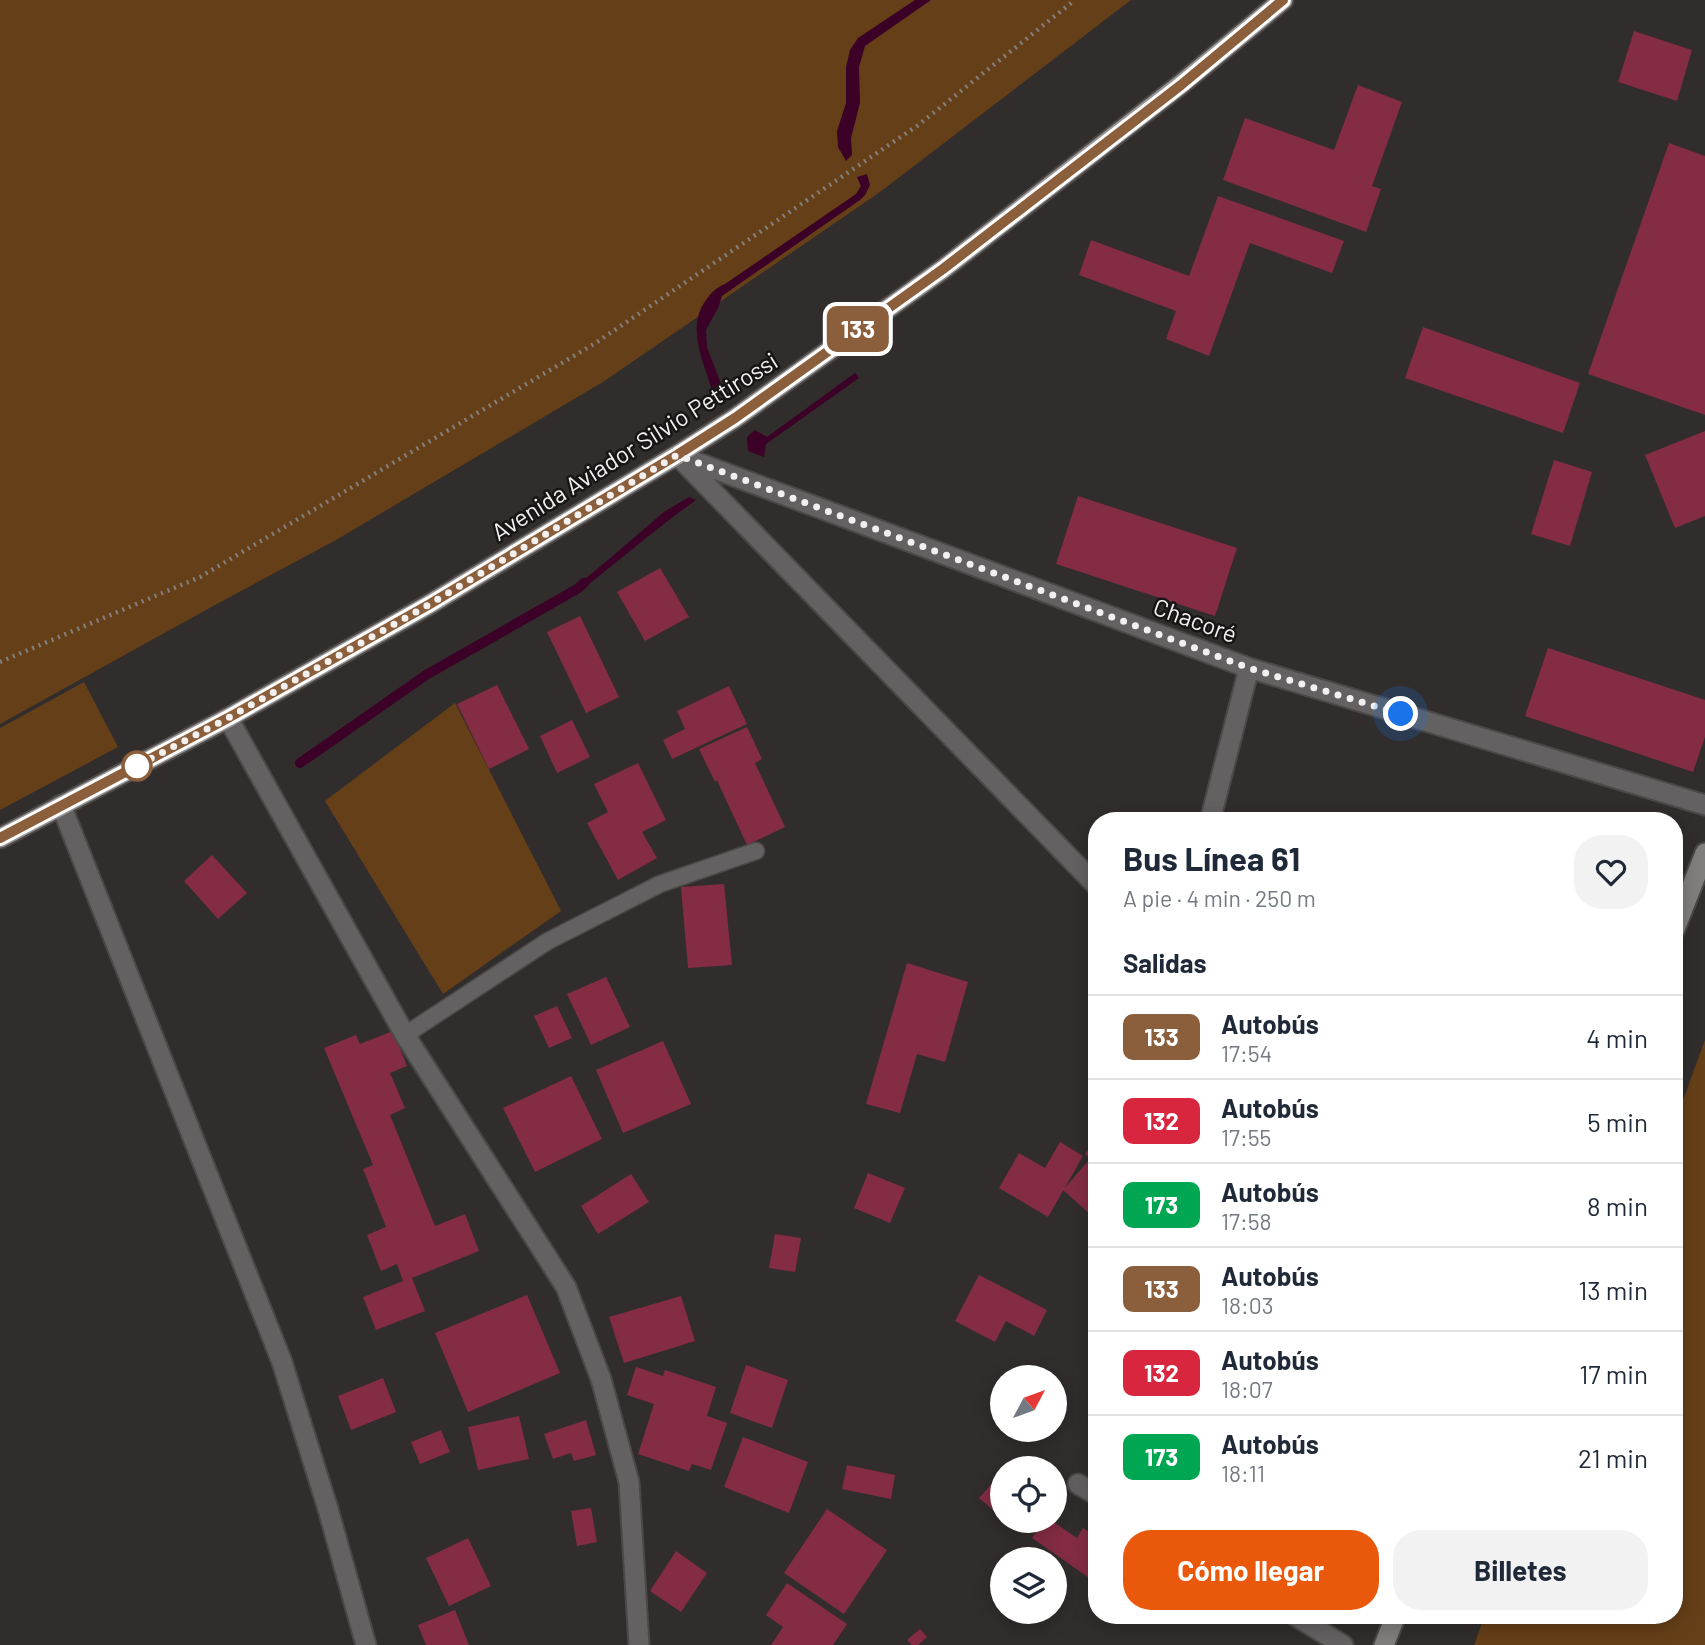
<!DOCTYPE html>
<html lang="es">
<meta charset="utf-8">
<style>
:root{--surface:#fff;--page:#f2f2f3;--text:#1f2937;--muted:#747a83;--line:#e0e1e3;--accent:#ea580c}
body{margin:0;font-family:Barlow,sans-serif;background:var(--page);color:var(--text);height:100vh;display:flex;flex-direction:column;font-size:26px;white-space:nowrap}
*{box-sizing:border-box;margin:0}
p{font-size:23px;color:var(--muted)}
.icon{flex:none;width:38px;height:38px;fill:none;stroke:currentColor;stroke-width:2;stroke-linecap:round;stroke-linejoin:round}
.map{position:relative;flex:1;overflow:hidden}
.drawer{position:absolute;left:1088px;top:812px;width:595px;height:812px;display:flex;flex-direction:column;background:var(--surface);border-radius:28px;box-shadow:0 4px 18px #0003}
.drawer>*{flex:none}
.badge{padding:0 14px;border-radius:10px;font-size:24px;line-height:46px}
.needle{width:46px;rotate:49deg}
.tools{position:absolute;left:990px;top:1365px;display:grid;gap:14px}
.tools a{display:grid;place-items:center;width:77px;height:77px;border-radius:50%;background:var(--surface);box-shadow:0 4px 18px #0003;font-size:35px}
.you{position:absolute;width:35px;height:35px;margin:-18px;border:5px solid #fff;border-radius:50%;background:#1a73e8;box-shadow:0 0 0 10px #1a73e833}
.map>.badge{position:absolute;translate:-50% -50%;box-shadow:0 0 0 4px #fff}
h2{padding:0 35px;font-size:26px;line-height:63px}
.round{display:grid;place-items:center;flex:none;width:74px;height:74px;border-radius:28px;background:var(--page)}
.overview{display:flex;align-items:center;justify-content:space-between;height:119px;padding:0 35px}
h1{font-size:33px;font-weight:700;line-height:52px}
.primary-button{display:flex;gap:14px;margin-top:auto;padding:14px 35px}
.primary-button a{flex:1;height:80px;border-radius:28px;background:var(--accent);color:#fff;font-size:28px;font-weight:700;line-height:80px;text-align:center}
.primary-button a+a{background:var(--page);color:var(--text)}
ul{padding:0;list-style:none}
li{display:flex;align-items:center;gap:21px;height:84px;padding:0 35px;border-top:2px solid var(--line)}
li div{flex:1}
li b{display:block;font-size:26px}
li em{font-style:normal}
li .badge{min-width:77px;font-weight:700;text-align:center}
.map>svg:first-child{display:block}
</style>
<div class="map">
<svg width="1705" height="1645" viewBox="0 0 1705 1645">
<rect width="100%" height="100%" fill="#302d2c"/>
<path fill="#653f17" d="M 0,0 L 1131,0 L 880,192 L 603,382 L 336,540 L 215,605 L 0,724 Z
M 84,682 L 118,747 L 0,810 L 0,728 Z
M 455,703 L 561,911 L 443,994 L 325,801 Z
M 1705,1040 L 1705,1645 L 1474,1645 L 1485,1615 L 1675,1615 L 1675,1122 Z"/>
<path fill="#3c0126" d="M 915,0 L 931,0 L 865,46 L 859,67 L 860,103 L 851,138 L 852,155 L 846,161 L 838,147 L 837,131 L 846,103 L 846,67 L 850,50 L 858,38 Z
M 867,174 L 870,185 L 865,195 L 860,200 L 722,296 L 718,308 L 706,330 L 707,347 L 721,384 L 712,390 C 704,363 687,329 704,303 C 710,294 715,288 725,284 L 856,194 L 861,186 L 857,177 Z
M 855,373 L 859,378 L 766,444 L 764,457 L 748,451 L 747,437 L 755,430 L 767,437 Z
M 689,497 L 696,500 C 655,529 617,563 577,593 L 573,589 L 615,554 L 664,512 Z"/>
<g fill="none" stroke-linecap="round" stroke-linejoin="round">
<path stroke="#3c0126" stroke-width="10" d="M 300,763 L 426,675 L 577,589 L 584,583"/>
</g>
<path fill="#842c44" d="M 1634,31 L 1692,50 L 1677,101 L 1618,82 Z
M 1358,85 L 1402,102 L 1372,186 L 1381,189 L 1366,232 L 1223,180 L 1245,118 L 1334,150 Z
M 1669,143 L 1705,156 L 1705,415 L 1588,374 Z
M 1218,196 L 1344,241 L 1332,273 L 1250,243 L 1209,356 L 1166,339 L 1176,311 L 1079,275 L 1091,240 L 1189,276 Z
M 1423,327 L 1580,383 L 1563,433 L 1405,378 Z
M 1705,431 L 1705,516 L 1675,528 L 1645,455 Z
M 1554,460 L 1592,472 L 1570,546 L 1531,534 Z
M 1078,496 L 1237,548 L 1215,616 L 1056,564 Z
M 660,568 L 689,617 L 645,641 L 617,592 Z
M 580,616 L 619,697 L 586,713 L 547,632 Z
M 1548,648 L 1705,700 L 1705,737 L 1693,772 L 1525,716 Z
M 497,685 L 529,749 L 489,769 L 457,704 Z
M 729,686 L 747,724 L 672,759 L 663,740 L 685,729 L 677,711 Z
M 572,720 L 590,757 L 557,773 L 540,736 Z
M 747,727 L 762,759 L 755,763 L 785,827 L 747,845 L 721,789 L 717,780 L 715,782 L 699,749 Z
M 638,763 L 666,820 L 642,832 L 657,858 L 618,880 L 587,823 L 608,812 L 594,784 Z
M 212,855 L 247,893 L 218,919 L 184,881 Z
M 724,884 L 732,965 L 688,968 L 681,887 Z
M 907,963 L 968,982 L 945,1062 L 917,1054 L 900,1113 L 866,1104 Z
M 606,977 L 630,1027 L 591,1045 L 567,994 Z
M 557,1006 L 572,1038 L 549,1048 L 534,1016 Z
M 393,1031 L 407,1066 L 390,1073 L 405,1108 L 390,1115 L 435,1226 L 465,1214 L 479,1251 L 412,1278 L 425,1311 L 376,1330 L 363,1297 L 403,1281 L 397,1264 L 381,1271 L 367,1235 L 386,1227 L 363,1169 L 373,1165 L 324,1048 L 356,1035 L 360,1044 Z
M 663,1041 L 691,1104 L 623,1133 L 596,1070 Z
M 571,1076 L 602,1139 L 535,1172 L 503,1108 Z
M 1097,1140 L 1097,1165 L 1085,1154 Z
M 1060,1142 L 1083,1156 L 1048,1217 L 999,1188 L 1019,1153 L 1045,1168 Z
M 1089,1160 L 1097,1168 L 1097,1208 L 1091,1215 L 1063,1190 Z
M 868,1173 L 905,1188 L 890,1223 L 854,1208 Z
M 631,1174 L 649,1202 L 598,1234 L 581,1206 Z
M 775,1234 L 801,1238 L 795,1272 L 769,1268 Z
M 979,1275 L 1047,1310 L 1034,1336 L 1006,1321 L 995,1342 L 955,1321 Z
M 527,1295 L 560,1373 L 468,1412 L 435,1333 Z
M 681,1296 L 695,1341 L 624,1363 L 609,1317 Z
M 746,1365 L 788,1380 L 772,1428 L 730,1413 Z
M 636,1367 L 663,1376 L 665,1370 L 716,1387 L 707,1416 L 727,1423 L 711,1470 L 692,1464 L 689,1471 L 638,1454 L 654,1404 L 627,1395 Z
M 383,1378 L 396,1412 L 351,1430 L 338,1396 Z
M 519,1416 L 529,1459 L 478,1470 L 468,1427 Z
M 586,1420 L 596,1455 L 574,1461 L 571,1453 L 553,1459 L 544,1434 Z
M 441,1430 L 450,1452 L 420,1464 L 411,1442 Z
M 743,1437 L 808,1462 L 789,1513 L 724,1487 Z
M 847,1465 L 895,1475 L 891,1499 L 842,1489 Z
M 995,1480 L 1003,1487 L 1003,1510 L 999,1515 L 979,1498 Z
M 591,1508 L 597,1542 L 577,1546 L 571,1511 Z
M 827,1509 L 887,1550 L 844,1614 L 784,1573 Z
M 1006,1521 L 1028,1521 L 1019,1532 Z
M 1044,1521 L 1052,1521 L 1077,1538 L 1083,1528 L 1097,1537 L 1097,1579 L 1095,1582 L 1032,1538 Z
M 468,1538 L 491,1586 L 449,1606 L 426,1558 Z
M 676,1551 L 707,1573 L 681,1612 L 650,1591 Z
M 787,1583 L 847,1624 L 833,1645 L 771,1645 L 783,1627 L 766,1615 Z
M 455,1610 L 469,1645 L 426,1645 L 418,1625 Z
M 920,1629 L 927,1637 L 918,1645 L 912,1645 L 907,1640 Z"/>
<g fill="none" stroke-linecap="round" stroke-linejoin="round">
<g stroke="#4b4847" stroke-width="19">
<path id="service" d="M 405,1035 L 548,941 L 660,884 L 756,851"/>
</g>
<g stroke="#4b4847" stroke-width="23">
<path id="minor" d="M 677,455 L 1249,668 L 1705,805
M 680,458 L 1097,886
M 228,718 L 405,1035 L 566,1287 L 601,1379 L 629,1482 L 639,1645
M 61,805 L 282,1362 L 328,1509 L 366,1645
M 1210,821 L 1249,668
M 1078,1484 L 1097,1495
M 1294,1615 L 1343,1645"/>
</g>
<g stroke="#4b4847" stroke-width="23">
<path id="secondary" d="M 1675,929 L 1705,853
M 1384,1645 L 1396,1615"/>
</g>
<g stroke="#4b4847" stroke-width="23">
<path id="primary" d="M 0,838 L 228,718 L 430,604 L 677,455 L 735,418 L 943,269 L 1180,85 L 1283,0"/>
</g>
<path stroke="#83807f" stroke-width="4.5" stroke-dasharray="2 5" stroke-linecap="butt" d="M 0,662 L 200,577 L 594,344 L 917,126 L 1075,0"/>
<use href="#service" stroke="#636161" stroke-width="16"/>
<use href="#minor" stroke="#636161" stroke-width="19"/>
<use href="#secondary" stroke="#817e7d" stroke-width="19"/>
<use href="#primary" stroke="#989493" stroke-width="19"/>
</g>
<g fill="none" stroke-linecap="round" stroke-linejoin="round">
<g stroke="#fff" stroke-width="16">
<path id="line" d="M 0,838 L 228,718 L 430,604 L 677,455 L 735,418 L 943,269 L 1181,85 L 1283,0"/>
</g>
<use href="#line" stroke="#8b5e3c" stroke-width="10"/>
<path stroke="#f3f0f0" stroke-width="7" stroke-dasharray="0 12.6" d="M 137,766 L 133,768 L 228,718 L 430,604 L 677,455 L 1249,668 L 1401,714"/>
</g>
<circle fill="#fff" stroke="#8b5e3c" stroke-width="3.5" cx="137" cy="766" r="14"/>
<g text-anchor="middle" stroke-width="5" stroke-linejoin="round" paint-order="stroke">
<g font-size="24" fill="#f3f0f0" stroke="#171515">
<text transform="translate(635 447) rotate(-32)" y="8">Avenida Aviador Silvio Pettirossi</text>
<text transform="translate(1195 621) rotate(20)" y="8">Chacoré</text>
</g>
</g>
</svg>
<div class="tools">
<a><svg class="needle" viewBox="-14 -14 28 28"><path d="M0-13l5 13h-10z" fill="#e53935"/><path d="M0 13l5-13h-10z" fill="#747a83"/></svg></a>
<a><svg class="icon" aria-label="locate" viewBox="0 0 24 24"><circle cx="12" cy="12" r="6"/><path d="M12 2v4M12 18v4M2 12h4M18 12h4"/></svg></a>
<a><svg class="icon" aria-label="layers" viewBox="0 0 24 24"><path d="M12 4l9 5-9 5-9-5zM3 14l9 5 9-5"/></svg></a>
</div>
<div class="you" style="left:1401px;top:714px"></div>
<b class="badge" style="left:858px;top:329px;background:#8b5e3c;color:#fff">133</b>
<section class="drawer">
<div class="overview"><div><h1>Bus Línea 61</h1><p>A pie · 4 min · 250 m</p></div><a class="round"><svg class="icon" aria-label="heart" viewBox="0 0 24 24"><path d="M12 20l-8-8c-3-5 5-10 8-4 3-6 11-1 8 4z"/></svg></a></div>
<h2>Salidas</h2>
<ul>
<li><span class="badge" style="background:#8b5e3c;color:#fff">133</span><div><b>Autobús</b><p>17:54</p></div><em>4 min</em></li>
<li><span class="badge" style="background:#d7263d;color:#fff">132</span><div><b>Autobús</b><p>17:55</p></div><em>5 min</em></li>
<li><span class="badge" style="background:#00a651;color:#fff">173</span><div><b>Autobús</b><p>17:58</p></div><em>8 min</em></li>
<li><span class="badge" style="background:#8b5e3c;color:#fff">133</span><div><b>Autobús</b><p>18:03</p></div><em>13 min</em></li>
<li><span class="badge" style="background:#d7263d;color:#fff">132</span><div><b>Autobús</b><p>18:07</p></div><em>17 min</em></li>
<li><span class="badge" style="background:#00a651;color:#fff">173</span><div><b>Autobús</b><p>18:11</p></div><em>21 min</em></li>
</ul>
<div class="primary-button"><a>Cómo llegar</a><a>Billetes</a></div>
</section>
</div>
